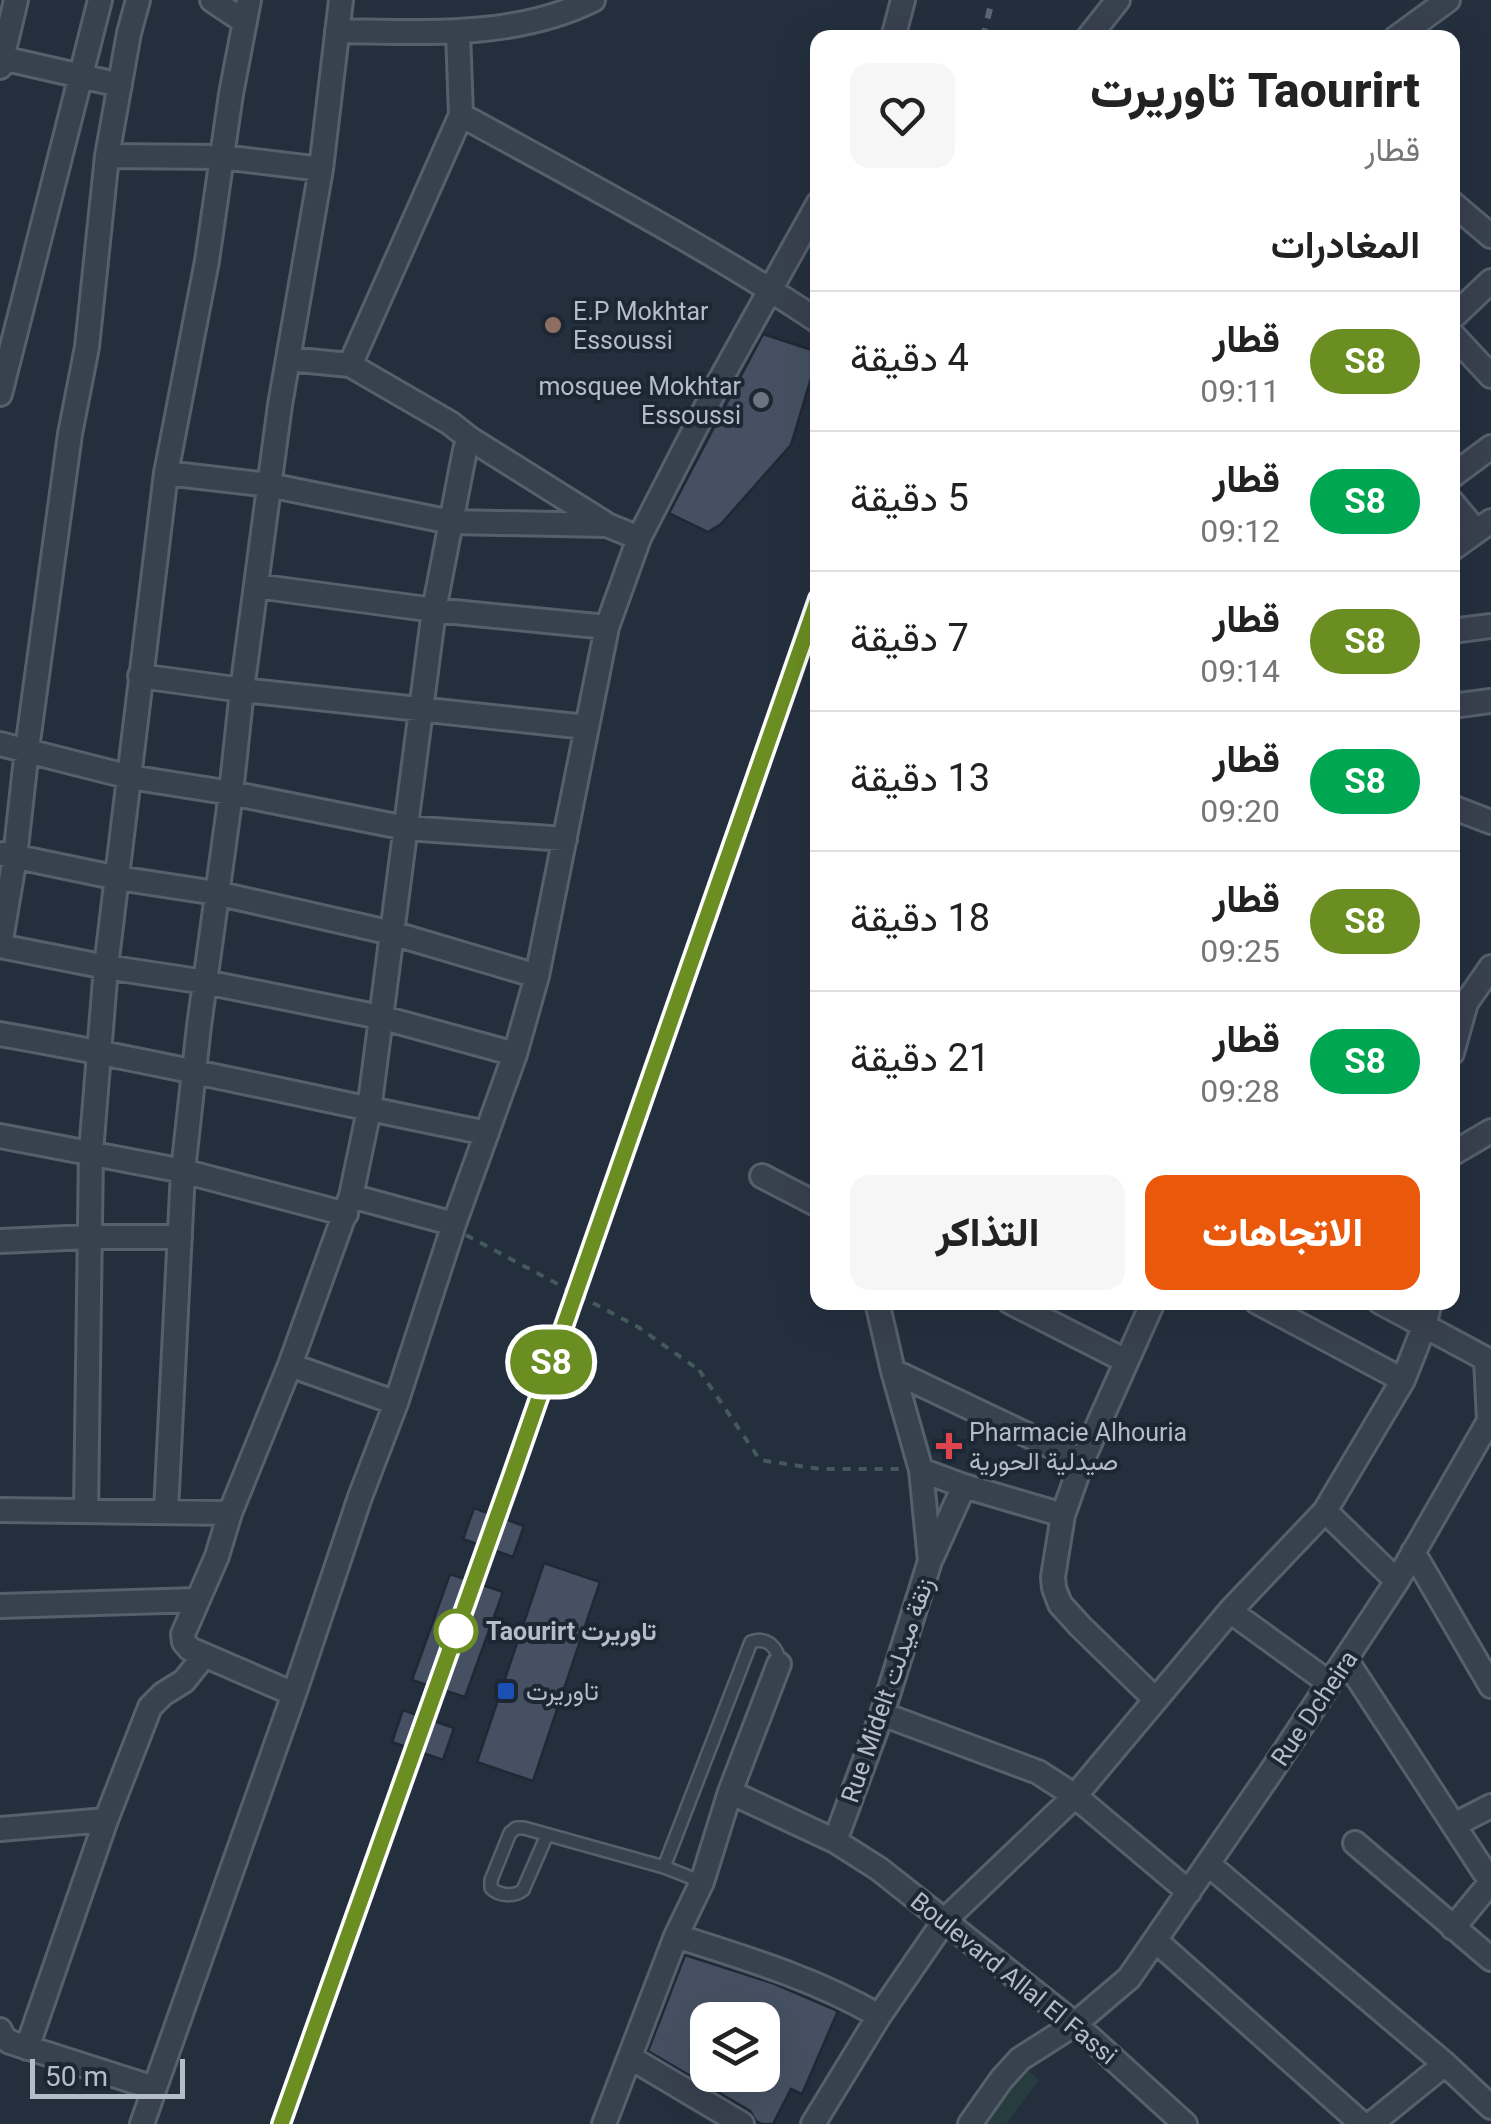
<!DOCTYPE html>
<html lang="ar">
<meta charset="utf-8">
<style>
:root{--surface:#fff;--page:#f6f6f6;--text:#222;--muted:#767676;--line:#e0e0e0;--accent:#ea580c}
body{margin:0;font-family:Roboto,Vazirmatn,sans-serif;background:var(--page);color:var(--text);direction:rtl;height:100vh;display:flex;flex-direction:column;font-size:38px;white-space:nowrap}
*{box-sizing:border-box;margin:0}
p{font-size:32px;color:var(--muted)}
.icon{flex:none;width:55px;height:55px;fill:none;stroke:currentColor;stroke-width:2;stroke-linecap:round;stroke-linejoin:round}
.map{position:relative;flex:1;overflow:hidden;direction:ltr}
.panel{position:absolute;left:810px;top:30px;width:650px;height:1280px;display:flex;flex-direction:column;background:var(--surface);border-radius:20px;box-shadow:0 10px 40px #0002;direction:rtl}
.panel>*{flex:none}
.badge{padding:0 20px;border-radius:32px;font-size:35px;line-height:65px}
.tools{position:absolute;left:690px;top:2002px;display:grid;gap:20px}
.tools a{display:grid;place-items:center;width:90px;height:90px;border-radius:20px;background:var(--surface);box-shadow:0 10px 40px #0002;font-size:50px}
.scale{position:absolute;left:30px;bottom:25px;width:155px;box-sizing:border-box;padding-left:10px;border:5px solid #b4bcc9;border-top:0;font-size:28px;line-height:35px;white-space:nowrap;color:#b4bcc9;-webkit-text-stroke:8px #1d2633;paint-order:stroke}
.map>.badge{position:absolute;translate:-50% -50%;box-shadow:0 0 0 5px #fff}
h2{padding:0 40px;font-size:38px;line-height:90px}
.round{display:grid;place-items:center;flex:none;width:105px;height:105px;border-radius:20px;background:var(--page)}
.overview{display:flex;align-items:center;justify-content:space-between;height:170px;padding:0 40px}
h1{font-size:48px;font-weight:800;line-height:75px}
.action{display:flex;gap:20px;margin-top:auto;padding:20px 40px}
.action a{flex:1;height:115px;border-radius:20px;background:var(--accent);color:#fff;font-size:40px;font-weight:800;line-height:115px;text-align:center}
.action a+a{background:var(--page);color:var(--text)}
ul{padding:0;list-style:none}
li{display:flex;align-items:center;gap:30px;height:140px;padding:0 40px;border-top:2px solid var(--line)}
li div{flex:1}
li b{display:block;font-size:38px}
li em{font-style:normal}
li .badge{min-width:110px;font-weight:700;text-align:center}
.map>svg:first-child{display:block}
</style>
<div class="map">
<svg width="1491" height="2124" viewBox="0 0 1491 2124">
<rect width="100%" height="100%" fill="#242f3e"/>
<path fill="#263c3f" d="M 1019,2062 L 1039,2080 L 1006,2124 L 977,2124 Z"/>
<path fill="#455162" stroke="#1f2835" stroke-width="2.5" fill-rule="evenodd" d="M 763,334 L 818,352 L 818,355 L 791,445 L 721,524 L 708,532 L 669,513 Z
M 474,1508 L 524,1526 L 513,1557 L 463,1539 Z
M 544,1563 L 600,1582 L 533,1781 L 477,1762 Z
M 450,1574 L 503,1592 L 465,1697 L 412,1680 Z
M 403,1710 L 454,1728 L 443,1760 L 392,1742 Z
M 685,1955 L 775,1984 L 838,2011 L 802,2094 L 791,2089 L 773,2124 L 762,2124 L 756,2121 L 750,2111 L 648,2051 ZM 708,2020 L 762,2020 L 762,2075 L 708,2075 Z"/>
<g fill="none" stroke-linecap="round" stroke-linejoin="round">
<g stroke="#565f6c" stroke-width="16">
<path id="service" d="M 547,1835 L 523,1890 C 514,1897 499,1896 491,1888 L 491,1880 L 510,1833 L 516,1828 L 524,1828 L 664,1867 L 702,1882
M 664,1867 L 751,1642 C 767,1636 779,1648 779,1664"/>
</g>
<g stroke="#565f6c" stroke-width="28">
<path id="minor" d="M 212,0 L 245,22
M 337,31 C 423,32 514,39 593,0
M 893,38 L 903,0
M 1088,38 L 1118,0
M 1396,38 L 1448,0
M 2,58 L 120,85
M 0,67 L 16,0
M 461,115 C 581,181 704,245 818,321
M 107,156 L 222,157 L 321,169
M 1452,203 L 1491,236
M 1452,318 L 1491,281
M 1452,334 L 1491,376
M 288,359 L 350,365 L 450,423 L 469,438 L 465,450 L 434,610 L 369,1110 L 351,1196 L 290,1365 L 230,1513 L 217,1556 L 183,1634 L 184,1642 L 190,1649 L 294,1694
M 350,365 L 461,115 L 458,32
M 0,394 L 100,0
M 469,438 L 606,524
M 166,473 L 269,485 L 451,522 L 607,525 L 639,538
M 1452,476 L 1491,447
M 1452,502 L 1476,531
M 1452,549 L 1491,521
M 256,586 L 434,610 L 607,627
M 1452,631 L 1491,626
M 140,676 L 242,690 L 586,727
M 1452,706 L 1491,701
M 0,744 L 130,777 L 231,793 L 406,828 L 565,839
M 1452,807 L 1491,822
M 3,854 L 118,878 L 216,893 L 392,933 L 537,976
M 0,946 L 15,857 L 27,749 L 70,434 L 87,347 L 107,156 L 129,33 L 138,0
M 0,946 L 106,967 L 205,982 L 380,1017 L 515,1054
M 0,1034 C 163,1062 324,1101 487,1133
M 1452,1053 L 1466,1003 L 1491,967
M 0,1136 L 183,1171 L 346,1214
M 1452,1154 L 1491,1131
M 762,1176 L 818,1205
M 351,1196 L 454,1224
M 0,1241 L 88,1237 L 180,1237
M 1010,1302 L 1126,1361
M 1153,1302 L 1082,1461 L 1063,1515 L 1053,1577 L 1054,1588 L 1060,1604 L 1080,1626 L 1155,1699
M 1257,1302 L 1403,1380
M 1380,1302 L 1486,1359
M 290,1365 L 396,1403
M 893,1371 L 1082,1461
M 921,1470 L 964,1486 L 1063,1515
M 0,1510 L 230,1513
M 86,1511 L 91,1152 L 106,967 L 166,473 L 207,261 L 231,94 L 249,0
M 166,1511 L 183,1171 L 199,1026 L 231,793 L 242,690 L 280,405 L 321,169 L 341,0
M 1325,1511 L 1397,1581
M 1413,1552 L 1491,1686
M 932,1557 L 964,1486
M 0,1606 L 197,1600
M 1230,1611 L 1328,1682
M 1346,1660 L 1491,1882
M 882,1714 L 1038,1772 L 1075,1796 L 1189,1892
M 730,1792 L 835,1841 L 879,1869 L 1075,2024 L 1185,2124
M 1454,1825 L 1491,1806
M 0,1829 L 106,1820
M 835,1841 L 882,1714 L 930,1561 L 921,1470 L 893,1371 L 877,1302
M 1355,1843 L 1491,1959
M 1208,1864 L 1445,2064 L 1491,2107
M 1453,1928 L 1491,1882
M 676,1936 C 745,1958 816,1979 879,2016
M 1156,1941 L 1362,2124
M 0,2030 L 4,2038 L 10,2042 L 154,2088
M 27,2048 L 106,1820 L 150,1707 L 163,1694 L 184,1681 L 204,1656
M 631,2058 L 742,2124
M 142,2124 L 294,1694 L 360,1497 L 396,1403 L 454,1224 L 515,1054 L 537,976 L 607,627 L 639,538 L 719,382 L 818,204
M 604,2124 L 676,1936 L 702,1882 L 730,1792 L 779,1664
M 813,2124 L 879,2016 L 945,1920 L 1075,1796 L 1230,1611 L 1325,1511 L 1403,1380 L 1424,1327 L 1430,1302
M 970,2124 L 1001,2080 L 1020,2059 L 1075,2024 L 1129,1978 L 1271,1772 L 1397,1581 L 1489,1421 L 1486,1359
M 1371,2124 L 1445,2064"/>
</g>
<path stroke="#44595c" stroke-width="4" stroke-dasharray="8 8" stroke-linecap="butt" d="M 699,1370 L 760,1460 L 820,1469 L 901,1469"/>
<use href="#service" stroke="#38414e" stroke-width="11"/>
<use href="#minor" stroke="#38414e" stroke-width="22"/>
<path stroke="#5a6575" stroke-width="6" stroke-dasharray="10 10" stroke-linecap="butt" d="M 983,38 L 992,0
M 281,2124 L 512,1475 L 733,835 L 818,598"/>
<path stroke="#44595c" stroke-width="4" stroke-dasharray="8 8" stroke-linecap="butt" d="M 466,1235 L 638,1327 L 699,1370"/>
</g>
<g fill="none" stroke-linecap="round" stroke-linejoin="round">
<g stroke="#fff" stroke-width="22">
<path id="line" d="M 281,2124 L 512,1475 L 818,599"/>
</g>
<use href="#line" stroke="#6b8e23" stroke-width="15"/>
</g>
<circle fill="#8d6e63" stroke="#1d2633" stroke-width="4" cx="553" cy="325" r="10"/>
<circle fill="#6b7280" stroke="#1d2633" stroke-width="4" cx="761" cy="400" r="10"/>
<path fill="#e0444e" stroke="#1d2633" stroke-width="4" d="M944 1431h10v10h10v10h-10v10h-10v-10h-10v-10h10z"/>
<circle fill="#fff" stroke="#6b8e23" stroke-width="5" cx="456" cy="1631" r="20"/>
<rect fill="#1a4fb4" stroke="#1d2633" stroke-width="4" x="496" y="1681" width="20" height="20" rx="5"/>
<g text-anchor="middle" stroke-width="8" stroke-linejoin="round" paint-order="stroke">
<g font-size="25" fill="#b4bcc9" stroke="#1d2633" text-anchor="start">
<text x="573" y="320">E.P Mokhtar<tspan x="573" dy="29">Essoussi</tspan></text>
<text x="741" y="395" text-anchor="end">mosquee Mokhtar<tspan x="741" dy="29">Essoussi</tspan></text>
<text x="969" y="1441">Pharmacie Alhouria<tspan x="969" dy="29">صيدلية الحورية</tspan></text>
<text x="526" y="1700">تاوريرت</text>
</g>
<g font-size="25" font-weight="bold" fill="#b4bcc9" stroke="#1d2633" text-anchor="start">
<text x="486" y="1640">Taourirt تاوريرت</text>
</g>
<g font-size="25" fill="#b4bcc9" stroke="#1d2633">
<text transform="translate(887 1690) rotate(-71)" y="9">Rue Midelt زنقة ميدلت</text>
<text transform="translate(1314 1708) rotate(-56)" y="9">Rue Dcheira</text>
<text transform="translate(1014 1978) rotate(39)" y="9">Boulevard Allal El Fassi</text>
</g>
</g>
</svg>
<div class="tools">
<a><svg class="icon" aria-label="layers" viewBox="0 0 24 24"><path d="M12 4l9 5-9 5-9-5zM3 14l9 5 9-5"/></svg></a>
</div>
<div class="scale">50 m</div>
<b class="badge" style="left:551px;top:1362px;background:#6b8e23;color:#fff">S8</b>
<section class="panel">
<div class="overview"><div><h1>Taourirt تاوريرت</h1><p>قطار</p></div><a class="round"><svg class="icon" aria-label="heart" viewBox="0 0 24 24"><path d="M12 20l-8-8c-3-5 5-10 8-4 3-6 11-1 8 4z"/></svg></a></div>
<h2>المغادرات</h2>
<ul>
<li><span class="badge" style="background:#6b8e23;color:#fff">S8</span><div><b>قطار</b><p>09:11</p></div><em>4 دقيقة</em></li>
<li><span class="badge" style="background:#00a651;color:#fff">S8</span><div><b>قطار</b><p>09:12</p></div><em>5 دقيقة</em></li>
<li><span class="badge" style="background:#6b8e23;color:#fff">S8</span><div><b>قطار</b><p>09:14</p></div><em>7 دقيقة</em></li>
<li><span class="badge" style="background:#00a651;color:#fff">S8</span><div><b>قطار</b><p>09:20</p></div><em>13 دقيقة</em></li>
<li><span class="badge" style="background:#6b8e23;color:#fff">S8</span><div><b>قطار</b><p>09:25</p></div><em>18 دقيقة</em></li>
<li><span class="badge" style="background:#00a651;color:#fff">S8</span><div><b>قطار</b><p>09:28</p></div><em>21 دقيقة</em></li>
</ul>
<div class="action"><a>الاتجاهات</a><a>التذاكر</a></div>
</section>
</div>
